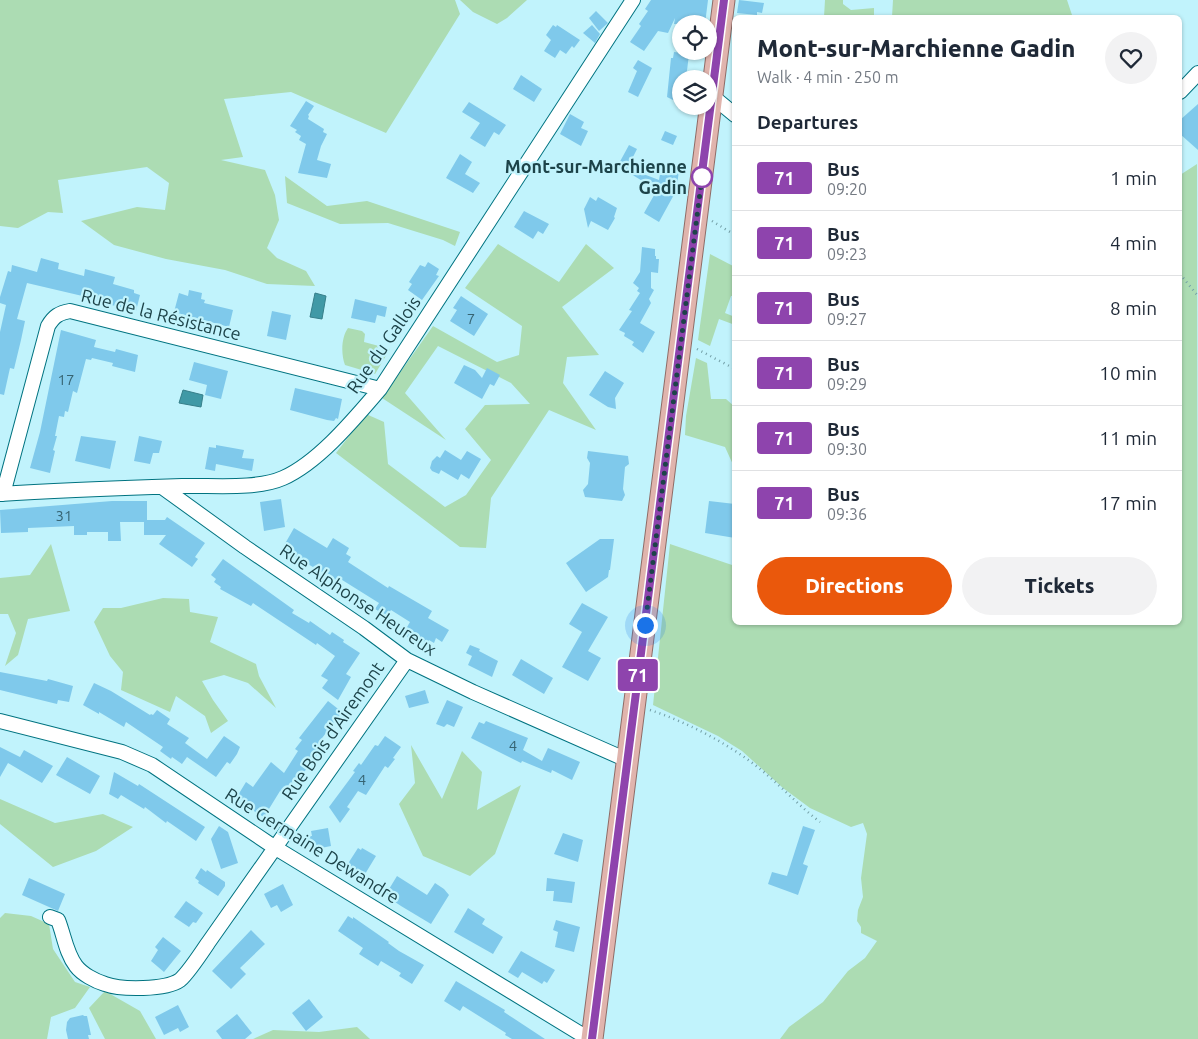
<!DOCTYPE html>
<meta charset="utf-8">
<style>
:root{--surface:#fff;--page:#f2f2f3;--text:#1f2937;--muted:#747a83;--line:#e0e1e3;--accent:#ea580c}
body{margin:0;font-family:Ubuntu,sans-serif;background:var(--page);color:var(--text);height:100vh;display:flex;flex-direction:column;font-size:19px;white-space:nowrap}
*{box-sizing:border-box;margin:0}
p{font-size:16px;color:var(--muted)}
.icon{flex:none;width:28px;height:28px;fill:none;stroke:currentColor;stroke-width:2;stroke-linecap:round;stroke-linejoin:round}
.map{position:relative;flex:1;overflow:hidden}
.drawer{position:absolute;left:732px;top:15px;width:450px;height:610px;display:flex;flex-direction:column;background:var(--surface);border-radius:8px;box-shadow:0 1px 4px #0004}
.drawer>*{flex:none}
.badge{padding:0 10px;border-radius:4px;font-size:18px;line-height:32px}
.controls{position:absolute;left:672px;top:15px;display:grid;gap:10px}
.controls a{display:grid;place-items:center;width:45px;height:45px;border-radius:50%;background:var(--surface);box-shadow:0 1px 4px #0004;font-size:25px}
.you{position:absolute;width:25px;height:25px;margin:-12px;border:4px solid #fff;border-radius:50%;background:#1a73e8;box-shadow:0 0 0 8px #1a73e833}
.map>.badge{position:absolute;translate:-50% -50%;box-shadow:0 0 0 2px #fff}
h2{padding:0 25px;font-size:19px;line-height:45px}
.round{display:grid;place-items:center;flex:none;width:52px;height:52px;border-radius:26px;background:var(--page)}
.headline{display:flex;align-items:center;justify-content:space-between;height:85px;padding:0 25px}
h1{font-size:24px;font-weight:800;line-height:38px}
.cta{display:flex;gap:10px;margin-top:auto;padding:10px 25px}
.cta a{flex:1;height:58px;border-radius:30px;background:var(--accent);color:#fff;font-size:20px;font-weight:800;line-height:58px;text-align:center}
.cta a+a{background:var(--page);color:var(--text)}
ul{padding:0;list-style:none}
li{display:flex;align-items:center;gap:15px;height:65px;padding:0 25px;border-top:1px solid var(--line)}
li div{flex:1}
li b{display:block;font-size:19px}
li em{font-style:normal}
li .badge{min-width:55px;font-weight:700;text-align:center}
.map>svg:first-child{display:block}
</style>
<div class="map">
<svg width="1198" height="1039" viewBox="0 0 1198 1039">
<rect width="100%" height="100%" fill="#c1f3fc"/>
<path fill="#acdcb3" d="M 0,0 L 455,0 L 460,14 L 386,133 L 291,92 L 224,99 L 243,157 L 221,160 L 265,170 L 275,195 L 279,220 L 267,248 L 277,258 L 306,271 L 315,286 L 267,284 L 225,270 L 166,259 L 114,245 L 81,221 L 137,207 L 165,210 L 169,183 L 147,167 L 58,180 L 63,213 L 48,212 L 18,228 L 0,226 Z
M 460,0 L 527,0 L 507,18 L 497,24 L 473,12 Z
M 825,0 L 843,0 L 843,4 L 851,10 L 874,8 L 874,17 L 824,17 Z
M 893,0 L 1067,0 L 1072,15 L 1068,15 L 1069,18 L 892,17 Z
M 1197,164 L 1198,1039 L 780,1039 L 789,1027 L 823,1002 L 848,971 L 865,958 L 877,941 L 861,933 L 861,927 L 857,921 L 858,910 L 863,897 L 861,878 L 867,834 L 863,823 L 851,827 L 810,808 L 783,788 L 742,751 L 718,736 L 653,705 L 670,544 L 735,566 L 735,622 L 1180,622 L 1180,175 Z
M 285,176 L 327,206 L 367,201 L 460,232 L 455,246 L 443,240 L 388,223 L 340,224 L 287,203 Z
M 498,244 L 559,282 L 586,244 L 614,268 L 562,307 L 599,355 L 567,357 L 563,383 L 596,430 L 549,410 L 491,498 L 486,548 L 460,547 L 336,453 L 366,414 L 384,422 L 388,464 L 445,507 L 466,495 L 491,460 L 465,429 L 485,405 L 530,404 L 511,383 L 438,346 L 405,393 L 446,440 L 382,398 L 433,326 L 497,362 L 519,355 L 522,326 L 465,288 Z
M 710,254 L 735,267 L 735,296 L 731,296 L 725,313 L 735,317 L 735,325 L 719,319 L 710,346 L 698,340 Z
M 348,328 L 362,331 L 365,334 L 364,342 L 390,349 L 375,374 L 345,365 C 341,354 341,338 348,328 Z
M 696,358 L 707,363 L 711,399 L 726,399 L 735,407 L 735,469 L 725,447 L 685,435 L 686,416 Z
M 51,544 L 70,611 L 28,619 L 18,655 L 5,666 L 16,633 L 8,614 L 0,614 L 0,578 L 30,575 Z
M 163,598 L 189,599 L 190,612 L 218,617 L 210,642 L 256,664 L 259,676 L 276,708 L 248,683 L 224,675 L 202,681 L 213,700 L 228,721 L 211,733 L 205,716 L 176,696 L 170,712 L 121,690 L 123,672 L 110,656 L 94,622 L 103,608 L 121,608 Z
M 411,745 L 442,799 L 462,751 L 482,772 L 477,810 L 521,785 L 495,854 L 470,876 L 423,856 L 399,804 L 415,783 Z
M 0,799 L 55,823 L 103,814 L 133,827 L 96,851 L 53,867 L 0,824 Z
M 5,913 L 31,916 L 49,924 L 53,949 L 75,982 L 90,987 L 75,1008 L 51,1017 L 47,1039 L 0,1039 L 0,918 Z
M 105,991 L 140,1011 L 156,1039 L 105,1039 L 89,1008 Z
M 357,1027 L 370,1039 L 253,1039 L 273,1030 L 319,1032 Z"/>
<path fill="#4099a6" stroke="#367f8a" d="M 315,293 L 326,296 L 322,319 L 310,317 Z
M 183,390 L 203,395 L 201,407 L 179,403 Z"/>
<path fill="#7fc9eb" d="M 651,0 L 708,0 L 705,24 L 674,24 L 675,18 L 668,33 L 658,31 L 644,51 L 630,42 L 641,26 L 639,24 L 648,11 L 645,9 Z
M 739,0 L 764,3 L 762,13 L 757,12 L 757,15 L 737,13 Z
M 596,11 L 608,23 L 599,31 L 589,18 Z
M 553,25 L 556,27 L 557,25 L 580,40 L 574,48 L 572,46 L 566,54 L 560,50 L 555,58 L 544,51 L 551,40 L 546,35 Z
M 592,25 L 600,34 L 595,43 L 583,33 Z
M 674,52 L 689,54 L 686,79 L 681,79 L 681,104 L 667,97 L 671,58 L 673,58 Z
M 638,60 L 652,68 L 638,97 L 628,92 L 637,71 L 633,68 Z
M 521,75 L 542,89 L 534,102 L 513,89 Z
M 306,101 L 314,106 L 308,115 L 309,116 L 308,119 L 324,129 L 323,132 L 327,134 L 321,146 L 317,160 L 331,164 L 327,178 L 298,173 L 306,144 L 299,140 L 301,136 L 295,132 L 297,130 L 290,126 Z
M 469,102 L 506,125 L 499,135 L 494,132 L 485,147 L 470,138 L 480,123 L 462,112 Z
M 1198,104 L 1198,150 L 1180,134 L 1180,120 Z
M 570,114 L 584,122 L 581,128 L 588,131 L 581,146 L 560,134 Z
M 665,131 L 677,136 L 673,145 L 661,140 Z
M 629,145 L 637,149 L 626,171 L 617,167 Z
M 460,154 L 472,162 L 465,174 L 480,183 L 473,193 L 446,178 Z
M 661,168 L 679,171 L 676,191 L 659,222 L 644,213 L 657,190 L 631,174 L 633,170 L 659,180 Z
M 590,197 L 596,201 L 598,197 L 617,208 L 614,217 L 615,218 L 608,230 L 591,221 L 588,228 L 584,209 Z
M 524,211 L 549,224 L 543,234 L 538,231 L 533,239 L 514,227 Z
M 642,247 L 655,249 L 655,256 L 656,256 L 656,259 L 659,259 L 658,273 L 651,272 L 651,288 L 654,290 L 649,299 L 651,303 L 640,323 L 655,332 L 643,353 L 632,345 L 634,342 L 624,336 L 625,333 L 619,330 L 632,311 L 629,310 L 640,293 L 637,291 L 639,288 L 633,283 L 640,272 Z
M 41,258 L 59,263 L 58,269 L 84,276 L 85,269 L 115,277 L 113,284 L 134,290 L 134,293 L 140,295 L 136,311 L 91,300 L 91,298 L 27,283 L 17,319 L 25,321 L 21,340 L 14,369 L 10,368 L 4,395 L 0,394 L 0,332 L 6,305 L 0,303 L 0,297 L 8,271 L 11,272 L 12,265 L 37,272 Z
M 428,262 L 439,269 L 436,275 L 439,276 L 422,300 L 408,290 L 412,284 L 409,282 L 420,265 L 425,267 Z
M 189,290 L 202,293 L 201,299 L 205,300 L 204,303 L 233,310 L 229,327 L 174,312 L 179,293 L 188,296 Z
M 461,296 L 488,314 L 474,336 L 450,321 L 457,310 L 453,308 Z
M 355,299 L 387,307 L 385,317 L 377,315 L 375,323 L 351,318 Z
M 272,311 L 291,315 L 286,340 L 267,336 Z
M 61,330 L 96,340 L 94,347 L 115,352 L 116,349 L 138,355 L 135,372 L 112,366 L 113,363 L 92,358 L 91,360 L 86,359 L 77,393 L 73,391 L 68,412 L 65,411 L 64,417 L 59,416 L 55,436 L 57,436 L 53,450 L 55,451 L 50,473 L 30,468 L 40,432 Z
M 194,362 L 228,371 L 221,399 L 205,395 L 207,385 L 189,380 Z
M 464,365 L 475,370 L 482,378 L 487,368 L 500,375 L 494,386 L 490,384 L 482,399 L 454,383 Z
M 605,371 L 624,383 L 615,398 L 616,409 L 608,407 L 589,395 Z
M 295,388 L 342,399 L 338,419 L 336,418 L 334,421 L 327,420 L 290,410 Z
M 81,436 L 116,441 L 110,469 L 75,461 Z
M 139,436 L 162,441 L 159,453 L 153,453 L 150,464 L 134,461 Z
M 216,445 L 244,450 L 242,458 L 254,459 L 252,471 L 216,464 L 215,471 L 205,469 L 209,447 L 216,448 Z
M 445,450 L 461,460 L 467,451 L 481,459 L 469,479 L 461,474 L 458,480 L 441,470 L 439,474 L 432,471 L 430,468 L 432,461 L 437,456 L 440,458 Z
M 588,451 L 628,456 L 629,464 L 625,467 L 623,489 L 625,495 L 622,501 L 585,497 L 583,490 L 588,484 L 590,463 L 587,458 Z
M 281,499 L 285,527 L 264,531 L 260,502 Z
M 112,501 L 147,501 L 147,520 L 165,520 L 167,517 L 205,543 L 195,557 L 198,559 L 192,567 L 159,544 L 166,535 L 144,535 L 144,522 L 120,522 L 121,541 L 108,541 L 108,532 L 87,532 L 87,535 L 74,535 L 74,526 L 28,528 L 28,532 L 1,533 L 0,510 Z
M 709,501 L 735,504 L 735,538 L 705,533 Z
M 294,528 L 327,548 L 333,538 L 349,548 L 346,554 L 351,557 L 348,562 L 388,588 L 389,586 L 432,611 L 428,618 L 449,630 L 442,642 L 436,638 L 434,643 L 429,640 L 427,644 L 415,636 L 412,640 L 403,634 L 410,622 L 391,610 L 387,616 L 375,609 L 379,603 L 339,578 L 337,581 L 282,549 Z
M 600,539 L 614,539 L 610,570 L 609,570 L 608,577 L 586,592 L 566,563 Z
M 223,559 L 294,610 L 292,613 L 309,623 L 310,621 L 330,635 L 332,632 L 344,640 L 343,642 L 360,653 L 346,674 L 351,677 L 338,700 L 322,688 L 328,680 L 321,676 L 335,656 L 317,643 L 316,645 L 253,603 L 251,606 L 220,589 L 221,587 L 214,582 L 216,579 L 211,575 Z
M 582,603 L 608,617 L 588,651 L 601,658 L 588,681 L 562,667 L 582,632 L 569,624 Z
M 470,645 L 480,649 L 479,651 L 498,661 L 492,677 L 468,665 L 472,656 L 466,653 Z
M 521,659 L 553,678 L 544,694 L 512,675 Z
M 0,672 L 47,681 L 48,679 L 73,686 L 69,702 L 58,700 L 57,704 L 0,690 Z
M 94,683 L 111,691 L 150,715 L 151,714 L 153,715 L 157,710 L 170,719 L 167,724 L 189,738 L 185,743 L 207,759 L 224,736 L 240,747 L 237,754 L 230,764 L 227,762 L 216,777 L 187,757 L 182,764 L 172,757 L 171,759 L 160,751 L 163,747 L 126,722 L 124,727 L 99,712 L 99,714 L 83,705 Z
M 425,690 L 429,703 L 409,708 L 405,696 Z
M 447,700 L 463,707 L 454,727 L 447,724 L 444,727 L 436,724 Z
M 328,701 L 342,712 L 319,742 L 324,745 L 302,775 L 299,773 L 284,794 L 280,791 L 264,817 L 235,800 L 246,782 L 253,787 L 271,762 L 284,773 L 298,751 L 295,749 L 302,740 L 299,738 Z
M 486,721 L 528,738 L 523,750 L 542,761 L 548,748 L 580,762 L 572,780 L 552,770 L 551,773 L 522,761 L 521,763 L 471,738 L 479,722 L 484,724 Z
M 385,736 L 401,747 L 393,758 L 395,759 L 388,768 L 385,766 L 366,795 L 358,791 L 347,807 L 350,809 L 340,823 L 329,807 L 355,772 L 353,771 L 359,763 L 361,765 L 375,745 L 378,746 Z
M 0,747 L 20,757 L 24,750 L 53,766 L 42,783 L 8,763 L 0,777 Z
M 67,757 L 100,776 L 90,794 L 56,775 Z
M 114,772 L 138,786 L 139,784 L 205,827 L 196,841 L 167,821 L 166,823 L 145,807 L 144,809 L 121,795 L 118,799 L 109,794 Z
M 219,826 L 228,832 L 238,863 L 221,869 L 211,839 Z
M 803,826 L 815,830 L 803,864 L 808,866 L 798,895 L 768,884 L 772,872 L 787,876 Z
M 328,828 L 331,846 L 311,850 L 309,836 L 312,836 L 311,831 Z
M 563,833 L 583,840 L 578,862 L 554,854 Z
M 358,848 L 361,850 L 362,848 L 376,856 L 362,879 L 353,874 L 349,862 Z
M 201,868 L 206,872 L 207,870 L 225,882 L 225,886 L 218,896 L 198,883 L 199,881 L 195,878 Z
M 397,876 L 427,895 L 435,883 L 444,889 L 449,895 L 431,924 L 401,906 L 395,902 L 396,900 L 386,894 Z
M 29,878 L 65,894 L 58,911 L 22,895 Z
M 547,878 L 575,882 L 572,903 L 553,901 L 554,891 L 546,891 Z
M 283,884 L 293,905 L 281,912 L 277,905 L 271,908 L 264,894 Z
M 186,901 L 203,913 L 196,923 L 193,922 L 189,927 L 174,917 Z
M 468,908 L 485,919 L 482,924 L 503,937 L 493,954 L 454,932 Z
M 348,916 L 353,919 L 353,917 L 389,942 L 388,943 L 399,951 L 424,965 L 412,984 L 399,976 L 401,973 L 381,961 L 378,966 L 359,954 L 363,948 L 338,931 Z
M 556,920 L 580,927 L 574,952 L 555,947 L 558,932 L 553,930 Z
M 251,930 L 265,944 L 240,968 L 246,974 L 231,989 L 212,971 Z
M 163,937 L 181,951 L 164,972 L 151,961 L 158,950 L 155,947 Z
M 521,951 L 555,970 L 547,983 L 544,981 L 542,984 L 522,972 L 518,978 L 508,972 Z
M 456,981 L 505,1010 L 504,1012 L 545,1039 L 512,1039 L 505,1035 L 506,1033 L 463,1006 L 460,1011 L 444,1001 Z
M 309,999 L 323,1017 L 306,1031 L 292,1013 Z
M 178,1005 L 189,1027 L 180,1032 L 178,1028 L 164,1035 L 155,1017 Z
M 237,1014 L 252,1033 L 245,1039 L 222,1039 L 216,1031 Z
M 83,1015 L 84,1016 L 87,1016 L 91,1035 L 88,1035 L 89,1039 L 68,1039 L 66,1030 L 67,1022 L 70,1018 Z"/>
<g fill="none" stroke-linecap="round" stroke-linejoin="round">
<g stroke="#007380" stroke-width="16">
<path id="minor" d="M 1180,92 L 1198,73
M 712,96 L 735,115
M 162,487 L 245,547 L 364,628 L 407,660 L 473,692 L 627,760
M 0,494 C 60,490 121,488 182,486 C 211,485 256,490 283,478 C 319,462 355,418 380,389 L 633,0
M 3,494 L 48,326 C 54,316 59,313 70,311 L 380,389
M 0,721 L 122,752 L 152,765 L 274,847 L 589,1039
M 50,917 L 58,920 C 64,935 66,953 76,966 C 82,974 95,981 105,984 C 121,990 166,990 180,980 C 187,974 202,952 208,943 L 407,660"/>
</g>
<g stroke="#8f6c67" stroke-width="23">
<path id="primary" d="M 592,1039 L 724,0"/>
</g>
<path stroke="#739fa7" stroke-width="2.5" stroke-dasharray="1 4" stroke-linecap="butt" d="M 712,221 L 735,235
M 1180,274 L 1198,296
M 697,349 L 735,369
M 650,710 C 689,723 727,743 759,768 C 780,785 798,805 820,822"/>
<use href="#minor" stroke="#fff" stroke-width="14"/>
<use href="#primary" stroke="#e0b4ad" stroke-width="21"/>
</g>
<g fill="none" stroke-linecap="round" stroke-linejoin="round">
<g stroke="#fff" stroke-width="11">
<path id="line" d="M 592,1039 L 724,0"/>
</g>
<use href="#line" stroke="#8e44ad" stroke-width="8"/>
<path stroke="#1d4349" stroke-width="5" stroke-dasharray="0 9" d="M 645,625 L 702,177"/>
</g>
<circle fill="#fff" stroke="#8e44ad" stroke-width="2.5" cx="702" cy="177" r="10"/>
<g text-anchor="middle" stroke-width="4.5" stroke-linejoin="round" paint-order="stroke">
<g font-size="15" fill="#366472">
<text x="471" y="324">7</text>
<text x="66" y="385">17</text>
<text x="64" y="521">31</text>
<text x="513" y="751">4</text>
<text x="362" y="785">4</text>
</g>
<g font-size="18" font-weight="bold" fill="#1d4349" stroke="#c1f3fc" text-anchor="end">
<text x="687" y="173">Mont-sur-Marchienne<tspan x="687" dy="21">Gadin</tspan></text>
</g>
<g font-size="18" fill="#1d4349" stroke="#c1f3fc">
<text transform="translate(161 315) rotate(14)" y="6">Rue de la Résistance</text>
<text transform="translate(384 345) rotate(-55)" y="6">Rue du Gallois</text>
<text transform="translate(358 600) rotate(34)" y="6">Rue Alphonse Heureux</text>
<text transform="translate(333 731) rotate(-55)" y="6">Rue Bois d'Airemont</text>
<text transform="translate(312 846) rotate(32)" y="6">Rue Germaine Dewandre</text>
</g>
</g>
</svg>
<div class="controls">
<a><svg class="icon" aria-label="locate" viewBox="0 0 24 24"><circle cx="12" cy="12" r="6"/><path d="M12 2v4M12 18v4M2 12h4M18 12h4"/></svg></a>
<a><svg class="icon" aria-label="layers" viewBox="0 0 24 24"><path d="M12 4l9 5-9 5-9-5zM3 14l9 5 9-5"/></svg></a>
</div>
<div class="you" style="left:645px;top:625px"></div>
<b class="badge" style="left:638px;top:675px;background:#8e44ad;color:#fff">71</b>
<section class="drawer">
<div class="headline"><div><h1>Mont-sur-Marchienne Gadin</h1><p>Walk · 4 min · 250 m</p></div><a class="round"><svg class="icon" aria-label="heart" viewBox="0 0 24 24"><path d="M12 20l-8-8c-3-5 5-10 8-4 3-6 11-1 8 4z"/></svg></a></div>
<h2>Departures</h2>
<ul>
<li><span class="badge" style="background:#8e44ad;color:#fff">71</span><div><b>Bus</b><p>09:20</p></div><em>1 min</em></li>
<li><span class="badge" style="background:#8e44ad;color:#fff">71</span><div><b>Bus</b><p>09:23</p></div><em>4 min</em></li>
<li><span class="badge" style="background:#8e44ad;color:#fff">71</span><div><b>Bus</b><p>09:27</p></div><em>8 min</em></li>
<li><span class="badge" style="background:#8e44ad;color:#fff">71</span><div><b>Bus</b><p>09:29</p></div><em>10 min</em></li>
<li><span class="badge" style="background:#8e44ad;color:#fff">71</span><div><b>Bus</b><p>09:30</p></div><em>11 min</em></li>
<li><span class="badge" style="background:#8e44ad;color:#fff">71</span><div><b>Bus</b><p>09:36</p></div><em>17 min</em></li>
</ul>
<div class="cta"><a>Directions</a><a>Tickets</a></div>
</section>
</div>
